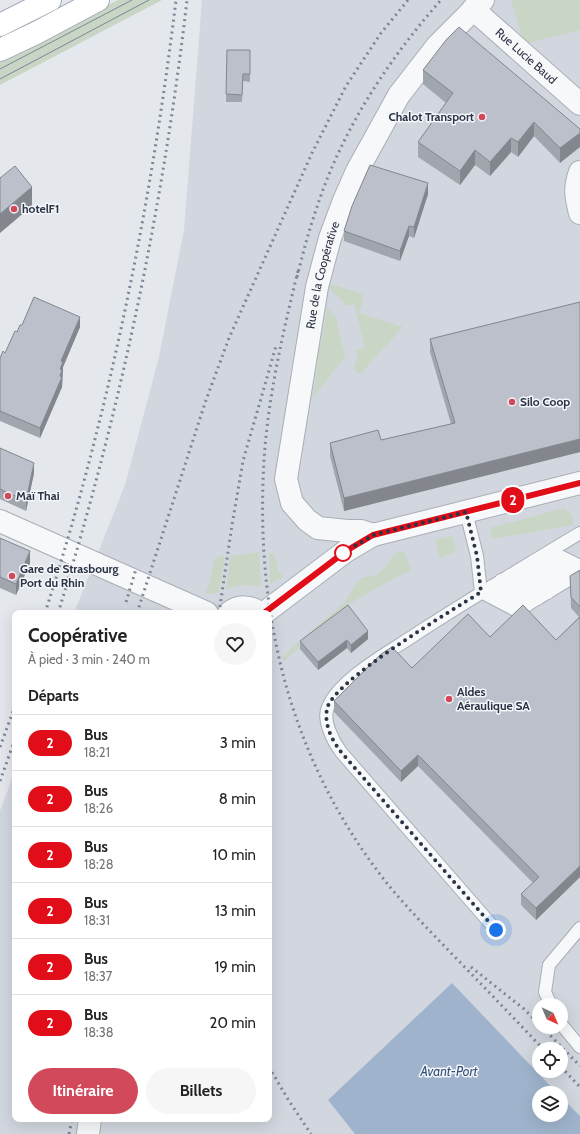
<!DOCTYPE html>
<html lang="fr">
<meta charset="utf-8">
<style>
:root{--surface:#fff;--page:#f6f6f6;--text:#222;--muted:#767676;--line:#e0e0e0;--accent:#d1495b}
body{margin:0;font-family:Cabin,sans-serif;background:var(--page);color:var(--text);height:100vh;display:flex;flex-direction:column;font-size:15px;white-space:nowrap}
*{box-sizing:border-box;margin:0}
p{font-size:13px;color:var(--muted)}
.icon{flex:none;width:22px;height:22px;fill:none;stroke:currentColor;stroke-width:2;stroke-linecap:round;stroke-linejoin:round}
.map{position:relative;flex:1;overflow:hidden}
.details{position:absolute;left:12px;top:610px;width:260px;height:512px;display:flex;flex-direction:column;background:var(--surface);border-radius:8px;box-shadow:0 4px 16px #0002}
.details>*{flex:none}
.badge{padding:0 8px;border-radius:13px;font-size:14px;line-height:26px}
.needle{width:26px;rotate:136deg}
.buttons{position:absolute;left:532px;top:998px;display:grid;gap:8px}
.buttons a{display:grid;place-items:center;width:36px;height:36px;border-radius:50%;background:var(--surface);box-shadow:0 4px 16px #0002;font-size:20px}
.you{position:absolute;width:20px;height:20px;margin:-10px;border:3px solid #fff;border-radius:50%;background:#1a73e8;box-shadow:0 0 0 6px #1a73e833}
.map>.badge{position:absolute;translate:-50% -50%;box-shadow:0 0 0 2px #fff}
h2{padding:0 16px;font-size:15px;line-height:36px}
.round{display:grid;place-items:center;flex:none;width:42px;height:42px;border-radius:21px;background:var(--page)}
.summary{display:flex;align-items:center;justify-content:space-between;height:68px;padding:0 16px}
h1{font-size:19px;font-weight:700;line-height:30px}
.primary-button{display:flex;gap:8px;margin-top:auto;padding:8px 16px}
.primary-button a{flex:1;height:46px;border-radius:24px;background:var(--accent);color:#fff;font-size:16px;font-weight:700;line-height:46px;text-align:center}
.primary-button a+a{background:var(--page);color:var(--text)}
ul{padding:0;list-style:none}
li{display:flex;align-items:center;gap:12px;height:56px;padding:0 16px;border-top:1px solid var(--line)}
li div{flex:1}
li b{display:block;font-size:15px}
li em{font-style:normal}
li .badge{min-width:44px;font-weight:700;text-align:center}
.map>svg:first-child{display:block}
</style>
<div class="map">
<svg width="580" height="1134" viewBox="0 0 580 1134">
<rect width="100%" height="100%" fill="#e4e7ec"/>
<path fill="#d2d6de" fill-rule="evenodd" d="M 202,0 L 580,0 L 580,1134 L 0,1134 L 0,811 L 15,771 L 15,1119 L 269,1119 L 269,613 L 74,613 L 125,485 L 159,357 L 184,230 ZM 539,1005 L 561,1005 L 561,1027 L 539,1027 ZM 539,1049 L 561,1049 L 561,1071 L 539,1071 ZM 539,1093 L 561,1093 L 561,1115 L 539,1115 Z"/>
<path fill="#c9d6c5" d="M 118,0 L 162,0 L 0,85 L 0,63 Z
M 511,0 L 580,0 L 580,30 L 524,44 Z
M 325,284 L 330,284 L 364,294 L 359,313 L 403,327 L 360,374 L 353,369 L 357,359 L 356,350 L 365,348 L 354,304 L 345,306 L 344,302 Z
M 321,302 L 336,317 L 345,357 L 303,410 L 306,394 L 313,395 L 318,363 L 311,362 L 313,347 L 320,348 L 327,311 L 320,310 Z
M 564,508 L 572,515 L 573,525 L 492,539 L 490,528 Z
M 453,536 L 456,551 L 440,558 L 435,540 Z
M 401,551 L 405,553 L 411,570 L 395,578 L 349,604 L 284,661 L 282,658 L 296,644 L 343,604 C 350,597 352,587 359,580 C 365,575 373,578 379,573 C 388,567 391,554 401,551 Z
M 259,552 L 261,586 L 244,585 L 232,587 L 226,590 L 230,556 Z
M 269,553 L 274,553 L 278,570 L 283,577 L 270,584 Z
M 220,556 L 225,556 L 219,592 L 213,594 L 205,593 L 210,583 L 213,565 L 215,559 Z"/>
<path fill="#9fb4cc" d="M 452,983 L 557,1093 L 539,1093 L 539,1115 L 561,1115 L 561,1097 L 580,1116 L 580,1134 L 355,1134 L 328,1100 Z"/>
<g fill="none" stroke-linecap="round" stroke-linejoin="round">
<g stroke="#a9aeb7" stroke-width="14">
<path id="service" d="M 466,512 L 477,556 L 481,592
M 550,551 L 580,566
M 540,557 L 577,575
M 530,563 L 566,581
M 520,569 L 556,587
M 510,575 L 548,593
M 501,580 L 538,599
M 492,586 L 528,605
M 481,592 L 517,611 L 580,573
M 496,930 L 341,752 C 333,741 322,720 328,707 C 340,678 391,651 416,634 C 470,599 525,566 580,533
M 551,1005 L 545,992 L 549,965 L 580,928
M 561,1024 L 580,1047"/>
</g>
<g stroke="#a9aeb7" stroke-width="24">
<g id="minor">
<path id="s1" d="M 473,9 L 580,104"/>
<path d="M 580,172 C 574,188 576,197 580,213"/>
<path d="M 0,521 L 207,613"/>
<path id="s2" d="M 373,535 L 361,531 L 347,531 L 318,528 L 307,520 L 292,503 L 286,479 L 317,287 L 330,238 L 343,203 L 357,171 L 399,95 L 437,46 L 483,0"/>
<path d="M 229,613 C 239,605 250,606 260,613"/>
<path d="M 264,613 L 346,551 L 373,535 L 580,483"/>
<path d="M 88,1134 L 90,1119"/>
</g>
</g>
<g stroke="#a3abb8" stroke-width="24">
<path id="primary" d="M 0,25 L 50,0
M 0,50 L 36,33 L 98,0"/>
</g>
<use href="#service" stroke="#f7f8fa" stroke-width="12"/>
<use href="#minor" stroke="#f7f8fa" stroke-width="22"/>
<use href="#primary" stroke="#fff" stroke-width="22"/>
<path stroke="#7d8696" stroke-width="1" d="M 0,69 L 132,0
M 0,79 L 149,0"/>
<path stroke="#7d8696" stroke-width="3" stroke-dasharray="2 4" stroke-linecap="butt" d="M 298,271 C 283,332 268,397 264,460 C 255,612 288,754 382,877 C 403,904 428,929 452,954 C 483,986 513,1017 543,1049
M 297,277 C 303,253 309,230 317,207 C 342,130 388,60 441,0
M 126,602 L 136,569
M 45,613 C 109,414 151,207 176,0
M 58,613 C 120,413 163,208 187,0
M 137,613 L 206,400 L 229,338 L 312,153 L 346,86 L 381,33 L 408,0
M 219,613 L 232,525 L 243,461 L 276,346
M 0,747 L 15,706
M 0,781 L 15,739
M 471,967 L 524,1009 L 539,1024
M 542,1027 L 580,1066
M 269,1067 L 289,1101 L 311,1134
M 561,1067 L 580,1087
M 69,1134 L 72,1119"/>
</g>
<path fill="#a1a5ae" d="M 227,50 L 250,50 L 250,82 L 243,81 L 242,102 L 226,102 Z
M 423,70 L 580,129 L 560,163 L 534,136 L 518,157 L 511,152 L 490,176 L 475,165 L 460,185 L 418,157 L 418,142 L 446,103 L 423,84 Z
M 428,194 L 414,238 L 409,236 L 400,261 L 344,241 L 344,231 Z
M 22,325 L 80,327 L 63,367 L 62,387 L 40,438 L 0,421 L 0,358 L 5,353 L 17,332 Z
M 430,339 L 580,452 L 344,511 L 330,456 L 330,443 L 381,440 L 451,424 L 430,352 Z
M 0,448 L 34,473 L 26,511 L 0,499 Z
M 0,538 L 30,563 L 16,595 L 0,588 Z
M 580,570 L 580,877 L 536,920 L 521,905 L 521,894 L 533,883 L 418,766 L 401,782 L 334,712 L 334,701 L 412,668 L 490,637 L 556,640 L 579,617 L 571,608 L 570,576 Z
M 368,639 L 351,653 L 347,648 L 318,670 L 300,649 L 300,641 Z"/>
<path fill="#83868d" d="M 534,122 L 534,136 L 518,157 L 518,142 Z
M 580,133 L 580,147 L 560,163 L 560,148 Z
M 511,138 L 511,152 L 490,176 L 490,162 Z
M 475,150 L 475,165 L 460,185 L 460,171 Z
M 428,183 L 428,194 L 414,238 L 414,227 Z
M 32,187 L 32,206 L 0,233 L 0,214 Z
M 409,226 L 409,236 L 400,261 L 400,251 Z
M 80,317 L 80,327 L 63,367 L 62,387 L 40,438 L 40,428 L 61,361 Z
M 580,439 L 580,452 L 344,511 L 344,498 Z
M 34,463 L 34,473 L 26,511 L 26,501 Z
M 30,551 L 30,563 L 16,595 L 16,584 Z
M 368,631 L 368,639 L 351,653 L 351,645 Z
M 347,640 L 347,648 L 318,670 L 318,662 Z
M 418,755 L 418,766 L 401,782 L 401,771 Z
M 580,866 L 580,877 L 536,920 L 536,908 Z"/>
<path fill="#bbc0ca" stroke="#83868d" d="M 459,27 L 580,129 L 580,133 L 560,148 L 534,122 L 518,142 L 511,138 L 490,162 L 475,150 L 460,171 L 418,142 L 453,93 L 423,70 L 446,40 Z
M 227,50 L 250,50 L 250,74 L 243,74 L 242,95 L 226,94 Z
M 370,165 L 428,183 L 414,227 L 409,226 L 400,251 L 344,231 L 352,206 Z
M 15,166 L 32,187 L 0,214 L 0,178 Z
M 34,297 L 80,317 L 61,361 L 63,362 L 60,369 L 62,370 L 60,376 L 62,377 L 40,428 L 0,411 L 0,358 L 3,351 L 5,353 L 15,331 L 17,332 L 20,325 L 22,325 Z
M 580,302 L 580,439 L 344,498 L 330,443 L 378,430 L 381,440 L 455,423 L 430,339 Z
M 0,448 L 34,463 L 26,501 L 0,489 Z
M 0,538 L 30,551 L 16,584 L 0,577 Z
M 580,570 L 580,607 L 571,597 L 570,576 Z
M 348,605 L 368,631 L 351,645 L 347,640 L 318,662 L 300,641 Z
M 523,605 L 556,640 L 580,617 L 580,866 L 536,908 L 521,894 L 539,877 L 418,755 L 401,771 L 334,701 L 381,654 L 392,647 L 412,668 L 468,614 L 490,637 Z"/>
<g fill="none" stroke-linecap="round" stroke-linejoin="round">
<g stroke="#fff" stroke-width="9">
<path id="line" d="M 264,613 L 346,551 L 373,535 L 580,483"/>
</g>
<use href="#line" stroke="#e10d19" stroke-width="6"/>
<path stroke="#2b3445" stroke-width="4" stroke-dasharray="0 7.2" d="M 343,553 L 373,535 L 466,512 L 477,556 L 481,592 C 453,610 332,681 327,709 C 324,725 332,740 341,752 L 496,930"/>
</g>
<g fill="#d1495b" stroke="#f4f6f9" stroke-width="1.5">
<circle cx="482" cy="117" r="4"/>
<circle cx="14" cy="209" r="4"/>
<circle cx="512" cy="402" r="4"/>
<circle cx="8" cy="496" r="4"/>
<circle cx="12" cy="576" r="4"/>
<circle cx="449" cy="699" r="4"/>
</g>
<circle fill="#fff" stroke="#e10d19" stroke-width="2" cx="343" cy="553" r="8"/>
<g text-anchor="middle" stroke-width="3" stroke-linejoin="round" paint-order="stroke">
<g font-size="12" fill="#2b3445" stroke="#f4f6f9">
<text dy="4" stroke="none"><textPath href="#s1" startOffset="71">Rue Lucie Baud</textPath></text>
<text dy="4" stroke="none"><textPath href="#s2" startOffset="324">Rue de la Coopérative</textPath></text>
</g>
<g font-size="12" font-weight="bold" fill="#2b3445" stroke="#f4f6f9" text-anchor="start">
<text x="474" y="121" text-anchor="end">Chalot Transport</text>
<text x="22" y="213">hotelF1</text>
<text x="520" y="406">Silo Coop</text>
<text x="16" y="500">Maï Thai</text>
<text x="20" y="573">Gare de Strasbourg<tspan x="20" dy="14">Port du Rhin</tspan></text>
<text x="457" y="696">Aldes<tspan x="457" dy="14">Aéraulique SA</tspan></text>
</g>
<g font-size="13" font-style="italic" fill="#34527a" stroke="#f4f6f9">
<text x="449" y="1076">Avant-Port</text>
</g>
</g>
</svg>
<div class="buttons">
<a><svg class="needle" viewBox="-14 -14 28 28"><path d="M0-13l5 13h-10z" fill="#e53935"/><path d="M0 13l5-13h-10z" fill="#767676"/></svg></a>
<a><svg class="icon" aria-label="locate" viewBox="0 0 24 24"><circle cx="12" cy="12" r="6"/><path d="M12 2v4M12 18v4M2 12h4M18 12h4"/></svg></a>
<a><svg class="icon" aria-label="layers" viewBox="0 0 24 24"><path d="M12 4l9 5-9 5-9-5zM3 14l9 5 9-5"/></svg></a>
</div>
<div class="you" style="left:496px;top:930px"></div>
<b class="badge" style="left:513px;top:500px;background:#e10d19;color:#fff">2</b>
<section class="details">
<div class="summary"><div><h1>Coopérative</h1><p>À pied · 3 min · 240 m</p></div><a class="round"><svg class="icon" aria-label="heart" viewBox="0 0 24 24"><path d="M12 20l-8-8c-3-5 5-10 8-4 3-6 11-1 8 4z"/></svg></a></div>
<h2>Départs</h2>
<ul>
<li><span class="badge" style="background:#e10d19;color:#fff">2</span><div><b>Bus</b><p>18:21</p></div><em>3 min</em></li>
<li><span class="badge" style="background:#e10d19;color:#fff">2</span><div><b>Bus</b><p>18:26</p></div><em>8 min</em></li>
<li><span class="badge" style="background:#e10d19;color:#fff">2</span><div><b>Bus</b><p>18:28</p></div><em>10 min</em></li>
<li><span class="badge" style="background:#e10d19;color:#fff">2</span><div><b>Bus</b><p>18:31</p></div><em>13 min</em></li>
<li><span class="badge" style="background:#e10d19;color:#fff">2</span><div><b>Bus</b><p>18:37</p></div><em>19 min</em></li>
<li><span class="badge" style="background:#e10d19;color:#fff">2</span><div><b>Bus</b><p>18:38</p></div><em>20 min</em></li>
</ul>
<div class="primary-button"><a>Itinéraire</a><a>Billets</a></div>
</section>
</div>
